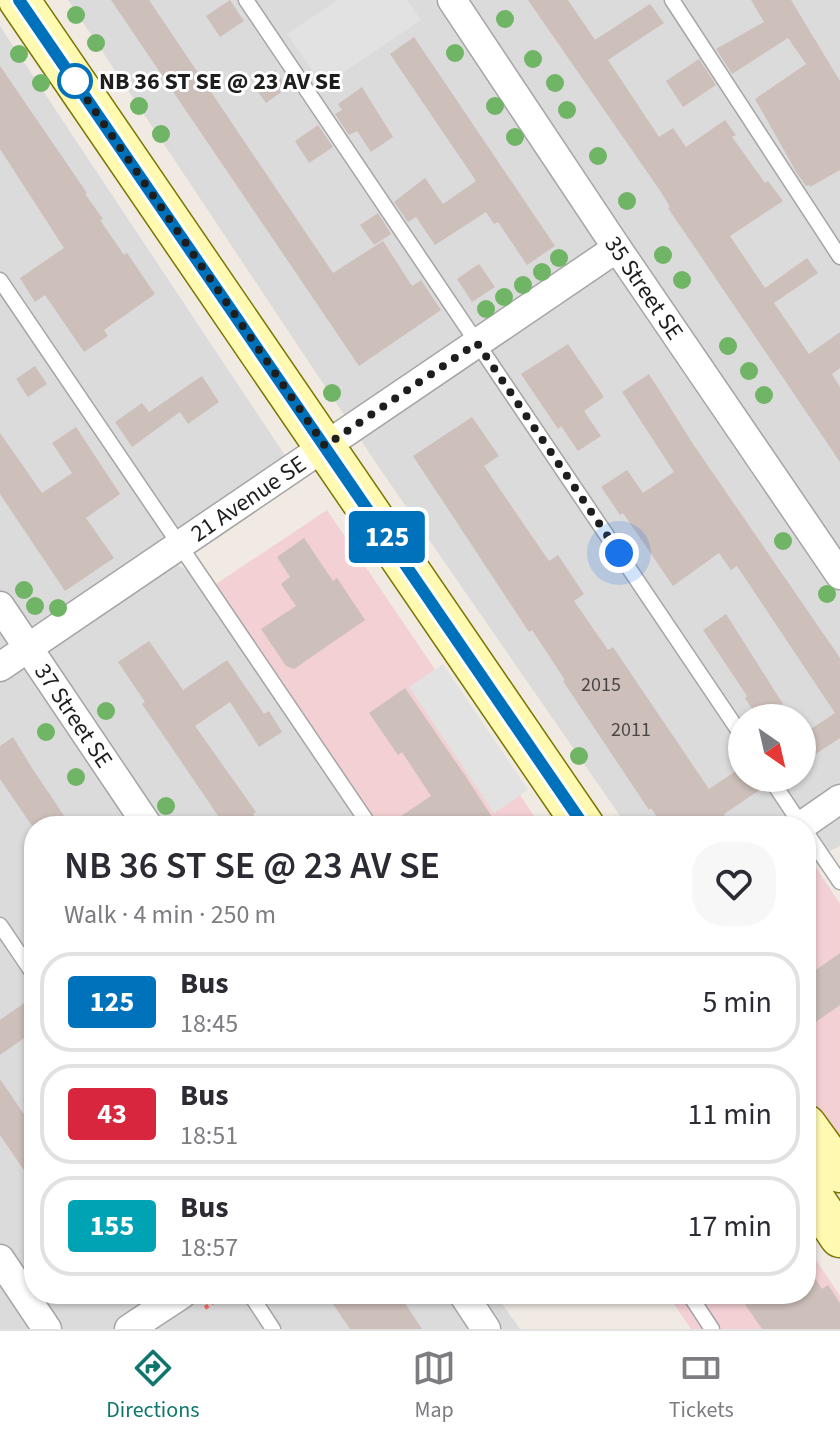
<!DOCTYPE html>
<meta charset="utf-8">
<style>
:root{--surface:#fff;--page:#f7f7f7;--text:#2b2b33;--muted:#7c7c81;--line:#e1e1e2;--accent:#0f766e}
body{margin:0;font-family:"Source Sans 3",sans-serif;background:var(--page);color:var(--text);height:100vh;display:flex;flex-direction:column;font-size:30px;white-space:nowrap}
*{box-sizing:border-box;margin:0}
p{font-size:26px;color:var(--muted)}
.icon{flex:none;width:44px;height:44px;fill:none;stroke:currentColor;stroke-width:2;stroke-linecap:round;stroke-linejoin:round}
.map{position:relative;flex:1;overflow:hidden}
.panel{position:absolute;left:24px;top:816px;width:792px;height:488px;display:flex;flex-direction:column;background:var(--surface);border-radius:32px;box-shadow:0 2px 6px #0004}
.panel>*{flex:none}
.badge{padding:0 16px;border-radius:6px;font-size:28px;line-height:52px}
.needle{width:52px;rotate:146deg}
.controls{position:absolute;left:728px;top:704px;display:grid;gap:16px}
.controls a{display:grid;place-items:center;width:88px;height:88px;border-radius:50%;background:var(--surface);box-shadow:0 2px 6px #0004;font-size:40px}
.you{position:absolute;width:40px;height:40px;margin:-20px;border:6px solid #fff;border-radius:50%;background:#1a73e8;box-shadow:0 0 0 12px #1a73e833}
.map>.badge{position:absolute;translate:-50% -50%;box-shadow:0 0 0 4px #fff}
.round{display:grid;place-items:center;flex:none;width:84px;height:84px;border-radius:32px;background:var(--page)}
.head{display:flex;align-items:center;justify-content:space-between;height:136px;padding:0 40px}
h1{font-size:38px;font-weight:600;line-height:60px}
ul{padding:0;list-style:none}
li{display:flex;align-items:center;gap:24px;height:100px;margin:0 16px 12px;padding:0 24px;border:4px solid var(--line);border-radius:32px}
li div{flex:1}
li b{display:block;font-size:30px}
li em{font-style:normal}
li .badge{min-width:88px;font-weight:700;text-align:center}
.menu{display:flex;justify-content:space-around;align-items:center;height:112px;border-top:2px solid var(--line);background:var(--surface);font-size:22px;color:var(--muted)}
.menu a{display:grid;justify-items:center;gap:4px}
.menu .on{color:var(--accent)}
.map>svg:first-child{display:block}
</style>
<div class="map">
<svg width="840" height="1329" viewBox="0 0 840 1329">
<rect width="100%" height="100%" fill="#f0eae3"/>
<path fill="#dcdbdb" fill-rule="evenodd" d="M 68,0 L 840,0 L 840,846 L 806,863 L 806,826 L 627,826 L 378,466 ZM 742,718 L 802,718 L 802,778 L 742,778 Z
M 0,26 L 290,463 L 161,555 L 213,586 L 377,826 L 34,826 L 34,1294 L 495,1294 L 520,1329 L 0,1329 Z"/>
<path fill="#f3d0d4" d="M 327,510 L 541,826 L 377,826 L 213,586 Z
M 811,860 L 840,904 L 840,1141 L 806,1094 L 806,863 Z
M 806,1245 L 840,1296 L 840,1329 L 691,1329 L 667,1294 L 806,1294 Z"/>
<path fill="#e2e2e2" d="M 338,0 L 407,0 L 421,20 L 323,86 L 287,34 Z
M 443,664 L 528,790 L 494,813 L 409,687 Z"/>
<path fill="#cdbfb9" d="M 111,0 L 149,0 L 333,273 L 383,241 L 412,286 L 421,280 L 441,310 L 359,366 Z
M 230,0 L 244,21 L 220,37 L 206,16 Z
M 528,0 L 568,0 L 595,40 L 650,4 L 664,23 L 608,60 L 659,137 L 673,128 L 686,147 L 725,120 L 736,135 L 732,137 L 765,183 L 768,181 L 783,201 L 730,236 L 765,288 L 807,258 L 818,273 L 774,303 L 809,354 L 840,332 L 840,368 L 832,374 L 840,387 L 840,462 L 668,208 L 670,207 L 661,192 Z
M 751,0 L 791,0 L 840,81 L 840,170 L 810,187 L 809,185 L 806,186 L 798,175 L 755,99 L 806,64 L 788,38 L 732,74 L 716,49 L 764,22 Z
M 414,37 L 555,246 L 527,265 L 498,222 L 494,224 L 486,212 L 435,245 L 416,217 L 408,222 L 394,202 L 425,178 L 443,204 L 476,181 L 390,54 Z
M 699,59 L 716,85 L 683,107 L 666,81 Z
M 0,66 L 87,193 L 85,194 L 103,219 L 100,220 L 124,255 L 127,253 L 155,294 L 104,330 L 108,336 L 84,352 L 45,295 L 35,302 L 20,278 L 64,248 L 0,149 Z
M 275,70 L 287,88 L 266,103 L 253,85 Z
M 362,87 L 393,137 L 371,152 L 357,131 L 349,135 L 335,114 L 342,110 L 338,104 Z
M 318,125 L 333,147 L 309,163 L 295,141 Z
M 378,213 L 391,234 L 374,245 L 360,225 Z
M 479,264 L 495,287 L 472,302 L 457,279 Z
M 568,344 L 604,397 L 584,411 L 601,436 L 578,451 L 561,426 L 558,429 L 521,374 Z
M 35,366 L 47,384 L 28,397 L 16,379 Z
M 649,374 L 693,444 L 840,658 L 840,738 L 802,763 L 802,735 L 835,713 L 737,566 L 731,570 L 719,553 L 673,586 L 623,513 L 620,515 L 601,487 L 627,470 L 643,493 L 674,472 L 622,392 Z
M 202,376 L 219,402 L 188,424 L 180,412 L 132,447 L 115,422 L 142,403 L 149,412 Z
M 472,417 L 499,456 L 484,466 L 549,561 L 558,555 L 584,594 L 574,601 L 608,650 L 613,647 L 709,789 L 742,767 L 742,778 L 760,778 L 764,787 L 724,814 L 732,826 L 663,826 L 651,808 L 649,810 L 563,681 L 565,680 L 532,630 L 529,632 L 413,456 Z
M 76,427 L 120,494 L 86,518 L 114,558 L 65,591 L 0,494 L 0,433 L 42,493 L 72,473 L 52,443 Z
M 304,538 L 333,581 L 337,578 L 365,620 L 294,669 L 286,666 L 261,629 L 296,606 L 281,584 L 290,577 L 277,557 Z
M 726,614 L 783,704 L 763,718 L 758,718 L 745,698 L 747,696 L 703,630 Z
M 149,641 L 183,690 L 227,660 L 264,714 L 269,711 L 282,732 L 259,747 L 230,702 L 195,726 L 256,812 L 253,814 L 261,826 L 225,826 L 142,704 L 145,702 L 118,662 Z
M 405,688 L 464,774 L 498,826 L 386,826 L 431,796 L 402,752 L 398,755 L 369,713 Z
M 13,737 L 32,768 L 71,826 L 32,826 L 0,779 L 0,746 Z
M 840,953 L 840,1005 L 813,1024 L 806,1014 L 806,977 Z
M 27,1001 L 34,1011 L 34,1031 L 0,1055 L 0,1020 Z
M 0,1079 L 34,1129 L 34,1185 L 0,1135 Z
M 806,1265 L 822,1289 L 828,1285 L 840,1303 L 840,1329 L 762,1329 L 738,1294 L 806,1294 Z
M 326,1294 L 399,1294 L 422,1329 L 350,1329 Z"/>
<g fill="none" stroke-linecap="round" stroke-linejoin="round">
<g stroke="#a5a5a5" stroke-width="17">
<path id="lane" d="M 246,0 L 742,736
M 672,0 L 840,257
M 0,280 L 370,826
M 770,778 L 802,826
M 806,832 L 840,882
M 0,925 L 34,975
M 250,1294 L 273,1329
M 689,1294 L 712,1329"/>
</g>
<g stroke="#a5a5a5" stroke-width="31">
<g id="street">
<path id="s1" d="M 452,0 L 617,248 L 840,575"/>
<path id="s2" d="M 0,606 L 148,826"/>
<path id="s3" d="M 0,667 L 617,248"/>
<path d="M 801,826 L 840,799"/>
<path d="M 0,1259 L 47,1329"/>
<path d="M 463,1294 L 486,1329"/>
<path d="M 129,1329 L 182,1294"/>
</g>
</g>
<g stroke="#7a7700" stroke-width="43">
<path id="secondary" d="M 19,0 L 584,826
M 806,1125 L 840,1172
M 806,1187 L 840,1237"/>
</g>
<path stroke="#ff656a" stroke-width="4" stroke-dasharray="4 4" stroke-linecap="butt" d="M 205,1308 L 225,1294"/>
<use href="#lane" stroke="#fff" stroke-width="14"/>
<use href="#street" stroke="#fff" stroke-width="28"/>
<use href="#secondary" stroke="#fff9b2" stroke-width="40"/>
</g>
<g fill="#70b466">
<circle cx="76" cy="15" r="9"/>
<circle cx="505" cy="19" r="9"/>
<circle cx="96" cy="43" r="9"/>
<circle cx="455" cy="53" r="9"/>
<circle cx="19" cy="54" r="9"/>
<circle cx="533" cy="59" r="9"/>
<circle cx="41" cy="83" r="9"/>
<circle cx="555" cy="83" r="9"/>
<circle cx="139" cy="106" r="9"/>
<circle cx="495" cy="106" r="9"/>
<circle cx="567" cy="110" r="9"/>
<circle cx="161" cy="134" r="9"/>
<circle cx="515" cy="137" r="9"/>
<circle cx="598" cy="156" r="9"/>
<circle cx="627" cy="201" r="9"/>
<circle cx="663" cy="255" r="9"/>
<circle cx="559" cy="258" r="9"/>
<circle cx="542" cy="272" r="9"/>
<circle cx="682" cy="280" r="9"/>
<circle cx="523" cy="285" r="9"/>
<circle cx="504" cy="297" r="9"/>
<circle cx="486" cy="309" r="9"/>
<circle cx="728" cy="346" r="9"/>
<circle cx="749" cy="371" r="9"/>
<circle cx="332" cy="393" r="9"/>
<circle cx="764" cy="395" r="9"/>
<circle cx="783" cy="541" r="9"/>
<circle cx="24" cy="590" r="9"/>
<circle cx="827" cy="594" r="9"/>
<circle cx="35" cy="606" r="9"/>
<circle cx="58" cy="608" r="9"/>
<circle cx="106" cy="711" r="9"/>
<circle cx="46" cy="732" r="9"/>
<circle cx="579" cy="756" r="9"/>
<circle cx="76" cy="777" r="9"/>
<circle cx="166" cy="806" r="9"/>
</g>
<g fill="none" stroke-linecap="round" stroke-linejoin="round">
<g stroke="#fff" stroke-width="18">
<path id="line" d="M 19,0 L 584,826"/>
</g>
<use href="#line" stroke="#0072bc" stroke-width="12"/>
<path stroke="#1e1e1e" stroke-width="8" stroke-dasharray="0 14.4" d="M 75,81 L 73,79 L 325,446 L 477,343 L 619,553"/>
</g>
<circle fill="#fff" stroke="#0072bc" stroke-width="4" cx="75" cy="81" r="16"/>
<g text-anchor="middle" stroke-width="6" stroke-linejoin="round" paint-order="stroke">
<g font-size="20" fill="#4a4645">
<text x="601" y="691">2015</text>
<text x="631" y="736">2011</text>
</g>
<g font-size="24" font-weight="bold" fill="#1e1e1e" stroke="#fff" text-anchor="start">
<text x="99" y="89">NB 36 ST SE @ 23 AV SE</text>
</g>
<g font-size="24" fill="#1e1e1e" stroke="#fff">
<text dy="8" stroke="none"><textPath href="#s1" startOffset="346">35 Street SE</textPath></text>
<text dy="8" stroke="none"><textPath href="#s3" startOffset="300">21 Avenue SE</textPath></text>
<text dy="8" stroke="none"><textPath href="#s2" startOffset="132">37 Street SE</textPath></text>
</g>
</g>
</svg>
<div class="controls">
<a><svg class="needle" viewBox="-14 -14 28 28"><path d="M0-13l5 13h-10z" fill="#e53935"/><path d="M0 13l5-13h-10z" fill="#7c7c81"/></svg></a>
</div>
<div class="you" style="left:619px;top:553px"></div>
<b class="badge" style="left:387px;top:537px;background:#0072bc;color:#fff">125</b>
<section class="panel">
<div class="head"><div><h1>NB 36 ST SE @ 23 AV SE</h1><p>Walk · 4 min · 250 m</p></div><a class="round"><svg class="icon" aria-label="heart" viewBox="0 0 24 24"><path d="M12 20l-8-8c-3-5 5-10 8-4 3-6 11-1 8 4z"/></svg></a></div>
<ul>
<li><span class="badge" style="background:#0072bc;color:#fff">125</span><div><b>Bus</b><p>18:45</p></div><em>5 min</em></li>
<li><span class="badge" style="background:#d7263d;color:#fff">43</span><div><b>Bus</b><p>18:51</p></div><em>11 min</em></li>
<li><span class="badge" style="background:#00a3b4;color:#fff">155</span><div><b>Bus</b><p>18:57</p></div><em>17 min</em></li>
</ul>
</section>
</div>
<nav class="menu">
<a class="on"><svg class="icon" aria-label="directions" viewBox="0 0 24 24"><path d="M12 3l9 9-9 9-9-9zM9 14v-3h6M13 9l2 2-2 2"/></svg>Directions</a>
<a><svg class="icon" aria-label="map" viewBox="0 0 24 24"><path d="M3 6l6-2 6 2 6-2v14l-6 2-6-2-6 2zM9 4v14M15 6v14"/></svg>Map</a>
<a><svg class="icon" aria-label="tickets" viewBox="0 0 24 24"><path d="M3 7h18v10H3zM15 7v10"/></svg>Tickets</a>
</nav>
